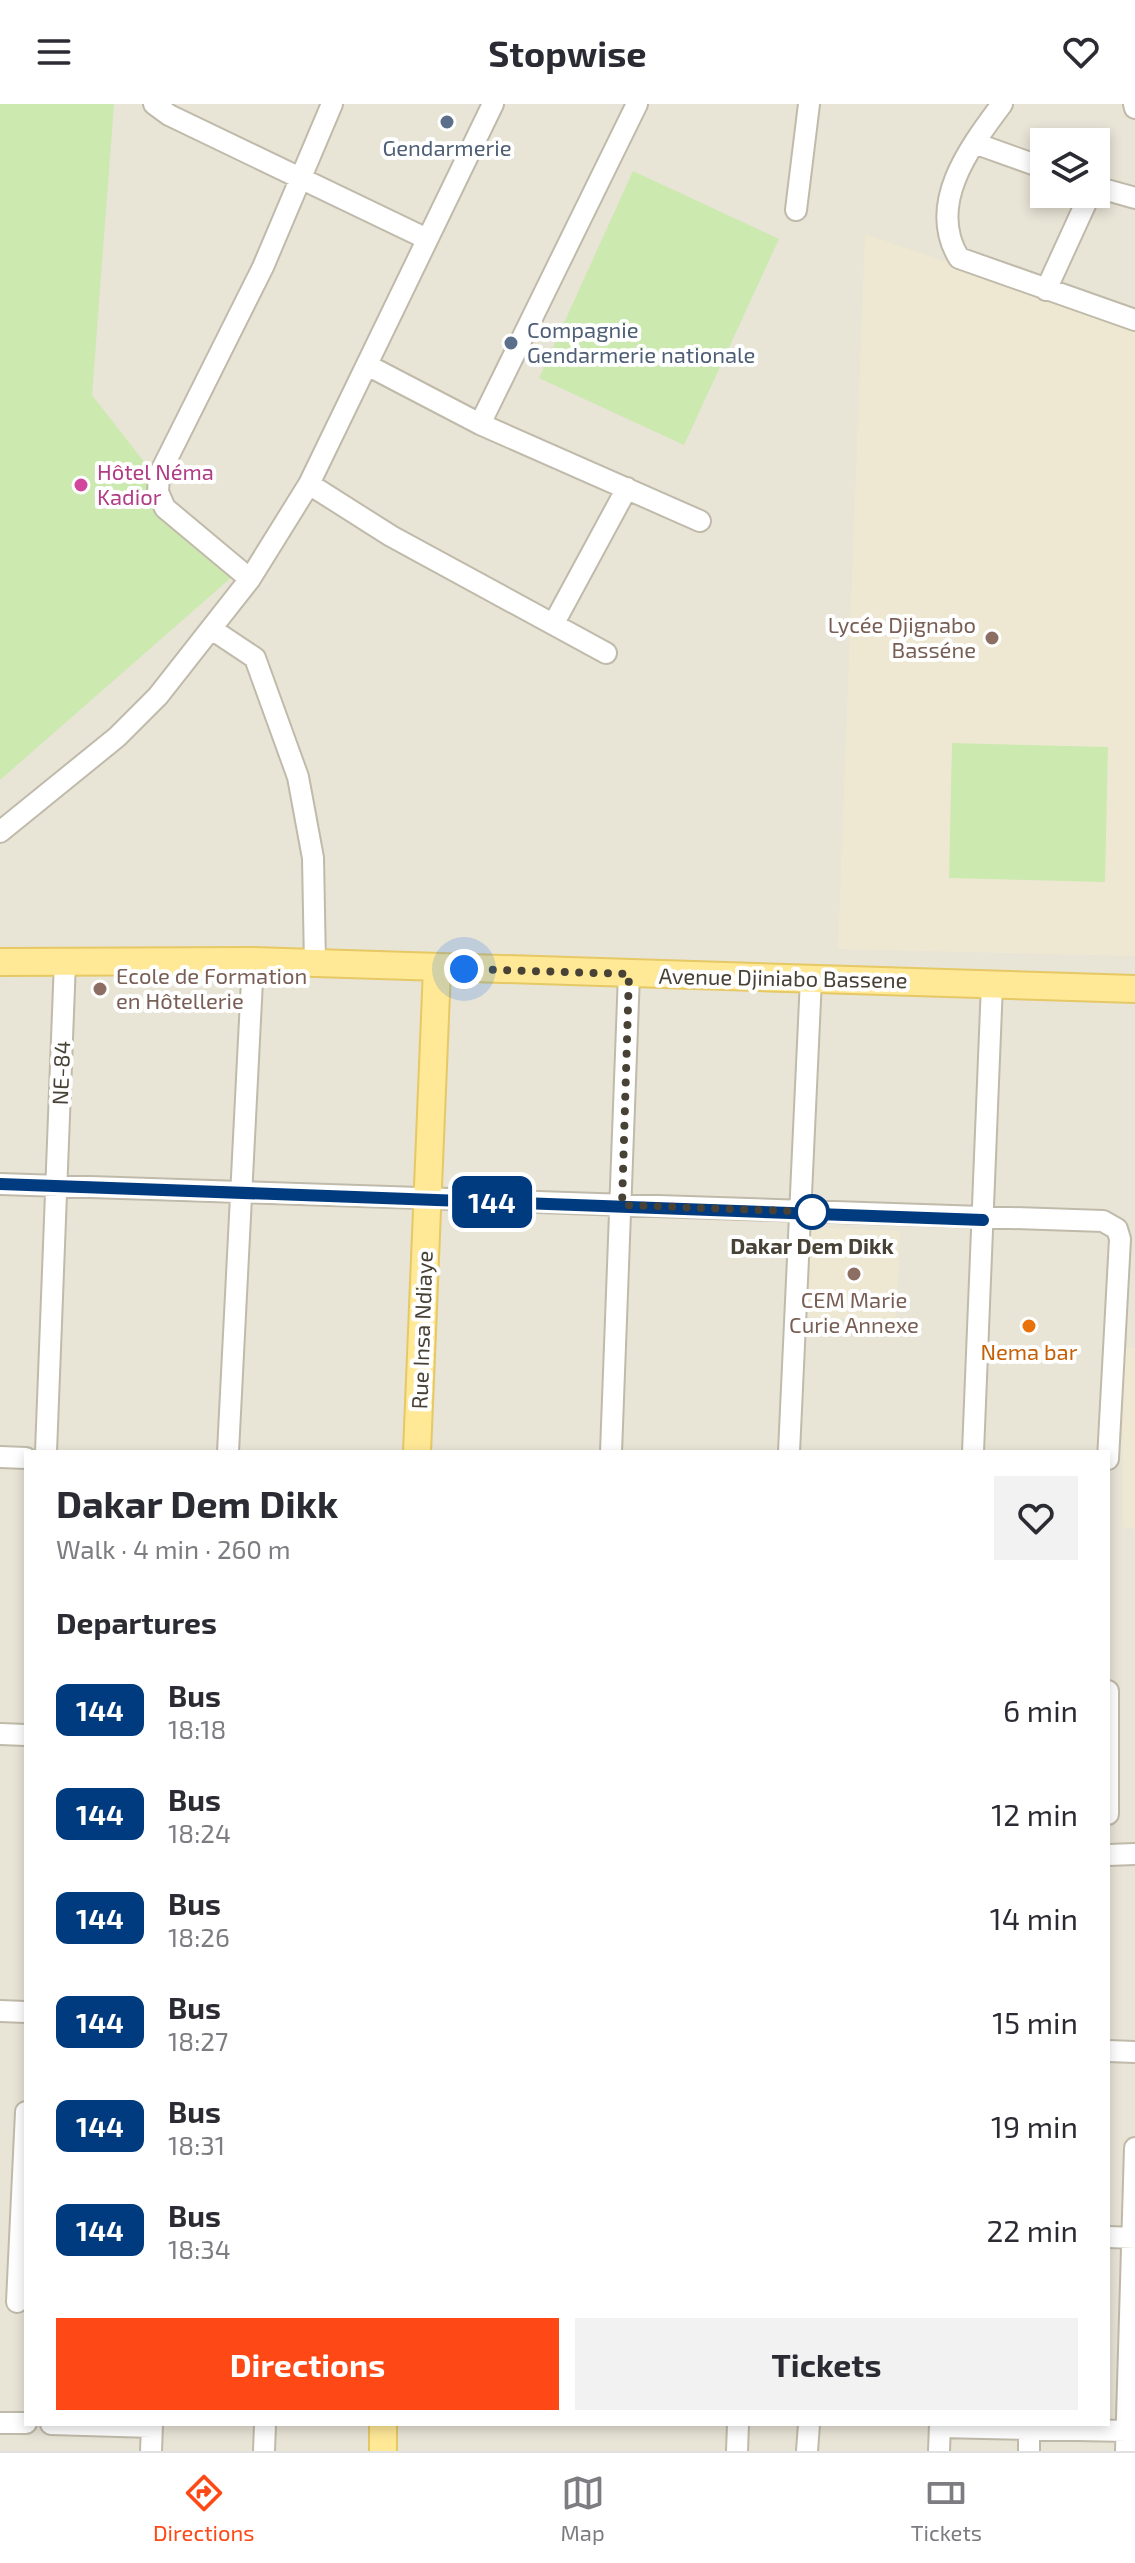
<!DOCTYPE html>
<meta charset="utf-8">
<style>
:root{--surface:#fff;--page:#f2f2f3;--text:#2b2b33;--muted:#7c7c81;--line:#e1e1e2;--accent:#fe4816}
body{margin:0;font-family:"Exo 2",sans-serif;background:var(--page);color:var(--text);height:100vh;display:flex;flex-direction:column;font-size:30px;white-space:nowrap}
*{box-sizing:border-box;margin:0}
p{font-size:26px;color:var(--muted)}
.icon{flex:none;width:44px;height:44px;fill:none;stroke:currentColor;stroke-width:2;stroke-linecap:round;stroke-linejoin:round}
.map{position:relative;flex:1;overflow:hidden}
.side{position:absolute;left:24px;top:1346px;width:1086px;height:976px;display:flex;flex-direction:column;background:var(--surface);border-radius:0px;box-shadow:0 4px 12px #0003}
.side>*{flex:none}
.badge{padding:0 16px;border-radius:12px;font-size:28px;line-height:52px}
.buttons{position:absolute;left:1030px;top:24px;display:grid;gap:16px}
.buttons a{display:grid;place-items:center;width:80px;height:80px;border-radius:0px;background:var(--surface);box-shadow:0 4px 12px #0003;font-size:40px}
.you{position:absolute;width:40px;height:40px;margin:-20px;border:6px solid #fff;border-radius:50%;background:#1a73e8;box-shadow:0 0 0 12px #1a73e833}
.map>.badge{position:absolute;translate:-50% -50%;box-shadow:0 0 0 4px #fff}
h2{padding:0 32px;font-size:30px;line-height:72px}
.round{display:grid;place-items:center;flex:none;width:84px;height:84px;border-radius:0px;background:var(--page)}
.overview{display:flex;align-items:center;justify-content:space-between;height:136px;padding:0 32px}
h1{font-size:38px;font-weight:700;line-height:60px}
.action{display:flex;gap:16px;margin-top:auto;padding:16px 32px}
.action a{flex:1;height:92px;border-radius:0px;background:var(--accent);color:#fff;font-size:32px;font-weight:700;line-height:92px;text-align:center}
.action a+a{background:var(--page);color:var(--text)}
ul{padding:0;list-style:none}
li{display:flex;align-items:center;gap:24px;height:104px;padding:0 32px}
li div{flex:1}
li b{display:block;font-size:30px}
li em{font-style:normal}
li .badge{min-width:88px;font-weight:700;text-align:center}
header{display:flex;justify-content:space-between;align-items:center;height:104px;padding:0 32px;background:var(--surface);font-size:36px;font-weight:700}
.dock{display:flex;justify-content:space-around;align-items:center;height:112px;border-top:2px solid var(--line);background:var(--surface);font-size:22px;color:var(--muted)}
.dock a{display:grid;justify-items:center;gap:4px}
.dock .active{color:var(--accent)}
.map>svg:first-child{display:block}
</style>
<header><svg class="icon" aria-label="menu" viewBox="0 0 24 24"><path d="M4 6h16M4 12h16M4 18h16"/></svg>Stopwise<svg class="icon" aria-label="heart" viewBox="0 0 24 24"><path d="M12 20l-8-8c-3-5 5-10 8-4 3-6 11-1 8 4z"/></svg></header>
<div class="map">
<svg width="1135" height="2347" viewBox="0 0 1135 2347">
<rect width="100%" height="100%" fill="#f4f1e8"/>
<path fill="#e8e4d6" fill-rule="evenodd" d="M 0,0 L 1135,0 L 1135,2347 L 0,2347 ZM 1044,38 L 1096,38 L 1096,90 L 1044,90 ZM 26,1348 L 1108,1348 L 1108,2320 L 26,2320 Z"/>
<path fill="#eee8d2" d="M 865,130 L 1135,223 L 1135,852 L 838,845 Z
M 811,1123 L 900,1127 L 896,1217 L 808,1213 Z
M 1123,1243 L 1135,1244 L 1135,1425 L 1123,1423 Z"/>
<path fill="#cce9b0" d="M 0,0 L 114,0 L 92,291 L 233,472 L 0,676 Z
M 633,67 L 779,135 L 684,341 L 539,274 Z
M 952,639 L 1108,643 L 1105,778 L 949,774 Z"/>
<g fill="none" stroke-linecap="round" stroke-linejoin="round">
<g stroke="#c0baaa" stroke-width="24">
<path id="minor" d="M 154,0 L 169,11 L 425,134
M 1002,0 C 970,43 926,100 959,154 L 1135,216
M 1134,0 L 1135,4
M 977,40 L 1044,64
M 1096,83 L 1135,94
M 796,106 L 809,0
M 1046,186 L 1090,90
M 367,261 L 480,320 L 700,417
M 480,320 L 637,0
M 309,380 L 391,432 L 606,549
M 250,475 L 165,404 L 158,388 L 159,371 L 263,163 L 332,0
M 554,519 L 627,384
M 213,526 L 255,554 L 298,673 L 313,754 L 315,860
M 0,728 L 117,633 L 158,592 L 250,475 L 309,380 L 493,0
M 0,1080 L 1103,1117 L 1117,1125 L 1120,1135 L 1108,1355
M 46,1348 L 65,857
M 228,1348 L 253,857
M 611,1348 L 629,870
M 789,1348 L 811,875
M 973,1348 L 992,880
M 0,1353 L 26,1354
M 1108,1587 L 1108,1710
M 0,1630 L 26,1631
M 1108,1751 L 1135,1750
M 0,1907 L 26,1908
M 1108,1947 L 1135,1948
M 1108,2133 L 1135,2134
M 17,2198 L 26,2008
M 0,2319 L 26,2319
M 51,2320 L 152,2323
M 940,2323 L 1127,2327
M 151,2347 L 152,2320
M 264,2347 L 265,2320
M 737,2347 L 738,2320
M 807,2347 L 809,2320
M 939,2347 L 940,2320
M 1029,2347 L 1029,2325
M 1126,2347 L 1135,2044"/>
</g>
<g stroke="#e6c864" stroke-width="30">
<path id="major" d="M 0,858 L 253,857 L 1135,885
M 417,1348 L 437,865
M 383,2347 L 383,2320"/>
</g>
<use href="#minor" stroke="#fff" stroke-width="20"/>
<use href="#major" stroke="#ffe896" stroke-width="26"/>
</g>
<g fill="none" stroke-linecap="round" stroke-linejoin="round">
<g stroke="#fff" stroke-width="18">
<path id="line" d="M 0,1080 L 983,1116"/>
</g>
<use href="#line" stroke="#003b80" stroke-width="12"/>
<path stroke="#484236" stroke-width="8" stroke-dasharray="0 14.4" d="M 464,865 L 629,870 L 622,1101 L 812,1108"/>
</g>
<g fill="#5c6f8a" stroke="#fff" stroke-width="3">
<circle cx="447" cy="18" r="8"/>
<circle cx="511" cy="239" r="8"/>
</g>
<circle fill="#d1479c" stroke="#fff" stroke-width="3" cx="81" cy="381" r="8"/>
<g fill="#8d6e63" stroke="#fff" stroke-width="3">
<circle cx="992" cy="534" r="8"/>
<circle cx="100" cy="885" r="8"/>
<circle cx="854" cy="1170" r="8"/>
</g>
<circle fill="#fff" stroke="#003b80" stroke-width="4" cx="812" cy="1108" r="16"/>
<circle fill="#e8710a" stroke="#fff" stroke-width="3" cx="1029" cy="1222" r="8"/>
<g text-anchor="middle" stroke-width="8" stroke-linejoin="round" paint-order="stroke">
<g font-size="22" fill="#4e5e75" stroke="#fff">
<text x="447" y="52">Gendarmerie</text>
<text x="527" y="234" text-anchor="start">Compagnie<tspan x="527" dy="25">Gendarmerie nationale</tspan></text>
</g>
<g font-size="22" fill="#b23c85" stroke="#fff" text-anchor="start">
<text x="97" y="376">Hôtel Néma<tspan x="97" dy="25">Kadior</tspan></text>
</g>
<g font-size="22" fill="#785e54" stroke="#fff" text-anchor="end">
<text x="976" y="529">Lycée Djignabo<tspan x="976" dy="25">Basséne</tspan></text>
<text x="116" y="880" text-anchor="start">Ecole de Formation<tspan x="116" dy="25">en Hôtellerie</tspan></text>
<text x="854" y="1204" text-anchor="middle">CEM Marie<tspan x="854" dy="25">Curie Annexe</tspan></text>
</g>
<g font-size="22" fill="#484236" stroke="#fff">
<text transform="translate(783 874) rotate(1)" y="8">Avenue Djiniabo Bassene</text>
<text transform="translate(61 969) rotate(-88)" y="8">NE-84</text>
<text transform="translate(422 1226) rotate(-88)" y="8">Rue Insa Ndiaye</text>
</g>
<g font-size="22" font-weight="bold" fill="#484236" stroke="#fff">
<text x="812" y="1150">Dakar Dem Dikk</text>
</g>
<g font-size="22" fill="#c56008" stroke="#fff">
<text x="1029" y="1256">Nema bar</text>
</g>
</g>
</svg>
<div class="buttons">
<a><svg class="icon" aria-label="layers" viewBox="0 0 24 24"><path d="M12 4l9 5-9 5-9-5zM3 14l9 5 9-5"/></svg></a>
</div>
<div class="you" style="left:464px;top:865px"></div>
<b class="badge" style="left:492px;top:1098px;background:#003b80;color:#fff">144</b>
<section class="side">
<div class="overview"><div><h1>Dakar Dem Dikk</h1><p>Walk · 4 min · 260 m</p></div><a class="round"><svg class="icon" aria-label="heart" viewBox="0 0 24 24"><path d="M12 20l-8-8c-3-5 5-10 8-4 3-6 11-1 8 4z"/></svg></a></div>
<h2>Departures</h2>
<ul>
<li><span class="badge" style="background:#003b80;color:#fff">144</span><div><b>Bus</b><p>18:18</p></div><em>6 min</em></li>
<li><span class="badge" style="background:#003b80;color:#fff">144</span><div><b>Bus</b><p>18:24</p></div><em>12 min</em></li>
<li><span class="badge" style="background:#003b80;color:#fff">144</span><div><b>Bus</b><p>18:26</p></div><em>14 min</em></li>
<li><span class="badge" style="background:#003b80;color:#fff">144</span><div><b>Bus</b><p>18:27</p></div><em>15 min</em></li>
<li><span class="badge" style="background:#003b80;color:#fff">144</span><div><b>Bus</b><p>18:31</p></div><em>19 min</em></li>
<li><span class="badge" style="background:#003b80;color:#fff">144</span><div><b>Bus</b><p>18:34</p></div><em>22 min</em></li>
</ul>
<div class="action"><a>Directions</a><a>Tickets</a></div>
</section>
</div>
<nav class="dock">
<a class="active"><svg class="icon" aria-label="directions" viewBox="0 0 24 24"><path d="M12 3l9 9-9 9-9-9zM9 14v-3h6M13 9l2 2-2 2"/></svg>Directions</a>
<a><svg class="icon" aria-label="map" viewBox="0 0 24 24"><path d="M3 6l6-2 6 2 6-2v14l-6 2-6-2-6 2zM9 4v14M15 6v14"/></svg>Map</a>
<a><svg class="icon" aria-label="tickets" viewBox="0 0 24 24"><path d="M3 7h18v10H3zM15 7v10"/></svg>Tickets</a>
</nav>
